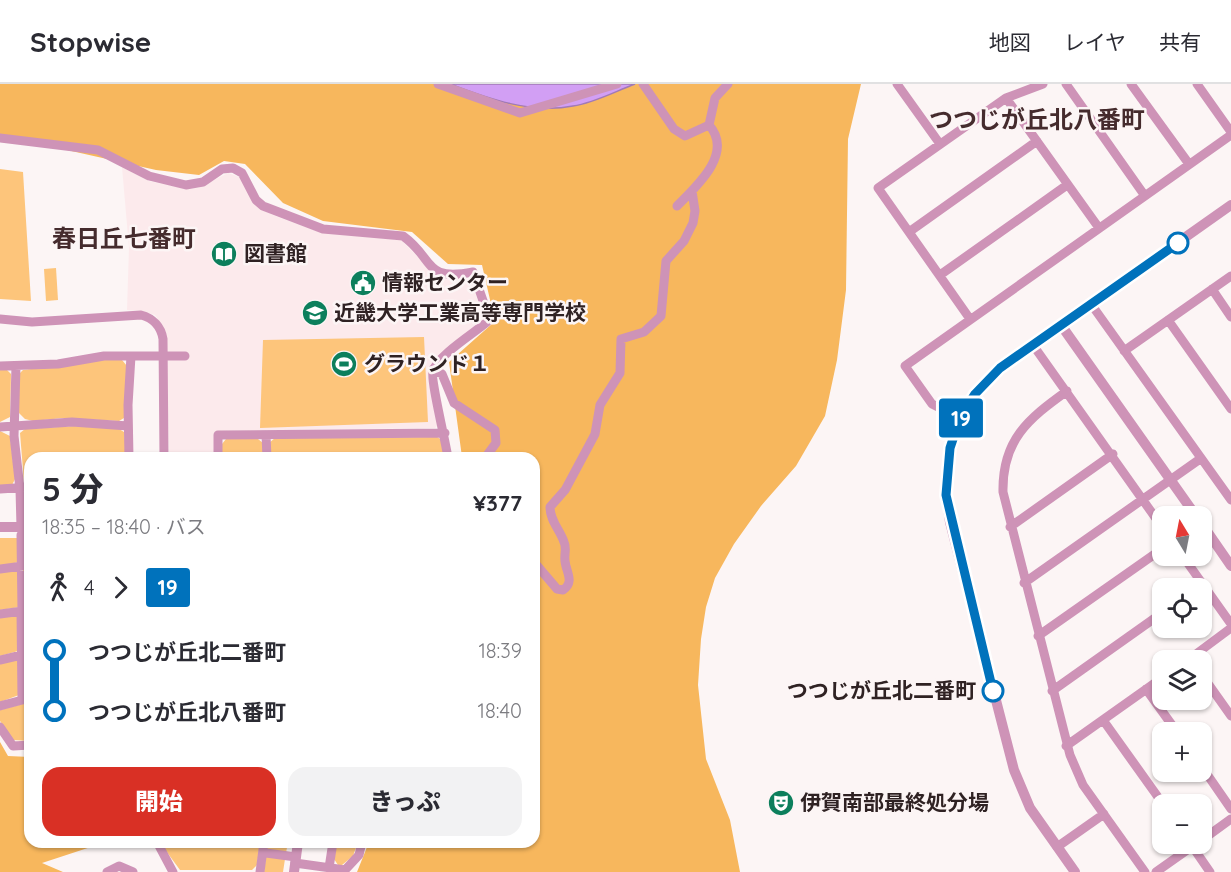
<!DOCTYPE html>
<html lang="ja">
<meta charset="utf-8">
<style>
:root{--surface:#fff;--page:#f2f2f3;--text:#2b2b33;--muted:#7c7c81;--line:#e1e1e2;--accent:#d93025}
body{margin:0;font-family:Quicksand,"Noto Sans JP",sans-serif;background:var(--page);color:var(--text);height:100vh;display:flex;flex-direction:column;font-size:22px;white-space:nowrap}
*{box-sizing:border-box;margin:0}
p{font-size:20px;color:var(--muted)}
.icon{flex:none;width:33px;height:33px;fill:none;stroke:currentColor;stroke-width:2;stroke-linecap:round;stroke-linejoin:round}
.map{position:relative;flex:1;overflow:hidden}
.side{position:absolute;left:24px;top:368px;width:516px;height:396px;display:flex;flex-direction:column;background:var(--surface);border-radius:18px;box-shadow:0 2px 4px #0004}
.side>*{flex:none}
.badge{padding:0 12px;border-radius:4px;font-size:21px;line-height:39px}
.needle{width:39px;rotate:350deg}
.tools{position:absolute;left:1152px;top:422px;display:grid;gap:12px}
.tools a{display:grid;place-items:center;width:60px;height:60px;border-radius:12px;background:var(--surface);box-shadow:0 2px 4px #0004;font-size:30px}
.map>.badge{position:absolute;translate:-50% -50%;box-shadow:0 0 0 3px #fff}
.legs{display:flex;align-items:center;gap:9px;height:66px;padding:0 18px;font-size:20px}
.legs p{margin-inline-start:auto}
.head{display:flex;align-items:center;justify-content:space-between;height:102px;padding:0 18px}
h1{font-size:33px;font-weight:800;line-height:45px}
.action{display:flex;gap:12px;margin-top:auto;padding:12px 18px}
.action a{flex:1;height:69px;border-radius:18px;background:var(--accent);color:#fff;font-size:24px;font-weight:800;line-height:69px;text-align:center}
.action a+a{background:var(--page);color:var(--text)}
ul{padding:0 18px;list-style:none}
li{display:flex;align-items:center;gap:21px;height:60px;font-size:22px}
li i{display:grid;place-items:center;width:9px;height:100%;margin:0 8px;background:currentColor}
li i::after{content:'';width:15px;height:15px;margin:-8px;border:4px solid;border-radius:50%;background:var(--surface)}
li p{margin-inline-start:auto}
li:first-child i{background:linear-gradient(#0000 50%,currentColor 0)}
li:last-child i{background:linear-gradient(currentColor 50%,#0000 0)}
header{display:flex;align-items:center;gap:36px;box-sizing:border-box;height:84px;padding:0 30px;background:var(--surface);border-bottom:2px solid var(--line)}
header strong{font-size:28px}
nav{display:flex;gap:33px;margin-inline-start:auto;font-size:21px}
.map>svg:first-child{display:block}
</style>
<header>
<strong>Stopwise</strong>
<nav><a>地図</a><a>レイヤ</a><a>共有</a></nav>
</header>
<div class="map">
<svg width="1231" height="788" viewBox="0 0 1231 788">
<rect width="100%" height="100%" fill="#fcf5f5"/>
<path fill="#fceaec" d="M 122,83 L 149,97 L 187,105 L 198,104 L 228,89 L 239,93 L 262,126 L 278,133 L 322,149 L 401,156 L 439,194 L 452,196 L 465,193 L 471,197 L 483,231 L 482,237 L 429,283 L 428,292 L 439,340 L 435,344 L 216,347 L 215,373 L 169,373 L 166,248 L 155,231 L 142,227 L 127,226 L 129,164 Z"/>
<path fill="#fdc57b" d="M 0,85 L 23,88 L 31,217 L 0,215 Z
M 56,184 L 58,216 L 46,217 L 44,185 Z
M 424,253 L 428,338 L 260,344 L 263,256 Z
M 104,276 L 122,276 L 127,282 L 124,334 L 119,337 L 63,334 L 33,337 L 25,335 L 19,329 L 19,290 L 23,286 Z
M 0,285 L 7,286 L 11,290 L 10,333 L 0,338 Z
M 75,342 L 119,345 L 124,348 L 127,373 L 30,374 L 30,399 L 24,398 L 20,349 L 25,345 Z
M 0,347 L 10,352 L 15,395 L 12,401 L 0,401 Z
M 437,353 L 442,356 L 444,373 L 270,373 L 269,359 L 275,354 Z
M 226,355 L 258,355 L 263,359 L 263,373 L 222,373 L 222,360 Z
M 0,454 L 18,454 L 19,478 L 0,482 Z
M 30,484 L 30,521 L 24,522 L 23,485 Z
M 20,485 L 20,523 L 0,526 L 0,489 Z
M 30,529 L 30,566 L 25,566 L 23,530 Z
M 18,531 L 18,567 L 0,572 L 0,534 Z
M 18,575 L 19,611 L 0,618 L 0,580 Z
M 30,618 L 30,657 L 13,656 L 0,637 L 0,626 Z
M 162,758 L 260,758 L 257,781 L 252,786 L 180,786 L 161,760 Z
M 267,758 L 288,758 L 286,769 L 266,766 Z
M 337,758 L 358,758 L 353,772 L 342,781 L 338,781 L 334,775 Z
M 266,772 L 285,775 L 283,788 L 264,788 Z"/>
<path fill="#f7b75d" d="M 0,0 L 861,0 L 848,55 L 846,206 L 837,276 L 825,332 L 796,382 L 761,422 L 734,460 L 715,494 L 706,523 L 701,555 L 698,601 L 706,675 L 730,736 L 740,788 L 357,788 L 369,758 L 534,758 L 534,374 L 462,373 L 449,278 L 493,239 L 494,233 L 482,181 L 448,180 L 412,148 L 323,137 L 283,119 L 245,80 L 224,77 L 199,91 L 156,86 L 0,51 Z
M 0,658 L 8,672 L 30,673 L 30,758 L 106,758 L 42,779 L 63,788 L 0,788 Z"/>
<path fill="#d29ff4" stroke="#a17ab5" stroke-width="1.5" d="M 450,0 L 635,0 C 616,7 594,19 573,22 C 531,30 489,15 450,0 Z"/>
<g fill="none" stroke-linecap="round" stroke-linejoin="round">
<path stroke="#ce93b7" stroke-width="9" d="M 438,0 L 520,29 L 617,0
M 643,0 L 674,45 L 685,52 L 709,41 L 715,14 L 728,0
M 897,0 L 940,60
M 1066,0 L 1145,112
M 1131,0 L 1189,80
M 1197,0 L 1231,48
M 1006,14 L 1099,144
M 0,54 L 98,66 L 149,92 L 186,101 L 203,98 L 222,85 L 233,84 L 242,89 L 256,116 L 263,122 L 323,145 L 403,152 C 435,175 423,198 473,188 L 488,231 L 487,238 C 474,249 437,272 433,287 C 430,294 446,359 448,374
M 677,122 C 697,102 734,69 709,41
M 909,148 L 1037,57
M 940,191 L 1067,101
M 1212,205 L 1231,233
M 1091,220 L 1231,416
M 0,235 L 32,238 L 141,231 C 153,234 161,243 163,255 L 164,374
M 970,235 L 878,104 L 1006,14 L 1043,0
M 1168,236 L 1231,325
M 1033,261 L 1162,443
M 1124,267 L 1231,192
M 0,282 L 58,280 L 104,272 L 185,272
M 16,282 L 14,352 L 20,405 L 21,443
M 433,285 L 442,290 L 454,319 L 495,346 L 496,359 L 485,374
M 1067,307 C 1028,335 1002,356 1003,408 L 1070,671 L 1083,701 L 1145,788
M 960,334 L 932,320 L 905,282 L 1231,51
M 0,343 L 72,338 L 128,342
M 266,351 L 267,374
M 129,374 L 128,321 L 131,272
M 218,374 L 218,351 L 445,349
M 0,405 L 30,403
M 1010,443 L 1113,370
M 21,451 L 22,527
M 1182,471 L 1231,540
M 534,478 L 557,505 L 563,506 C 575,498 566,488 565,477 C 564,470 567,464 564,458 C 560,446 550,437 550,423 L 565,406 L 595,350 L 600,321 L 620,289 L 621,255 L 644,248 L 661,232 L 666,177 L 684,157 L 693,139 L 695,127 L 692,107
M 0,485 L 30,481
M 1024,499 L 1200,375
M 21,527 L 22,615
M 0,530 L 30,526
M 1038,552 L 1162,465
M 0,576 L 30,569
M 1188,576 L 1231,544
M 1202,591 L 1231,632
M 1146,605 L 1177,648
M 1052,607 L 1162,529
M 0,622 L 30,614
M 1103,636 L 1163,720
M 0,643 L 13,662 L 30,661
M 1066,662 L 1162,594
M 1202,683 L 1231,725
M 1202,756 L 1231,735
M 157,758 L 173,788
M 1190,759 L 1210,788
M 1057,763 L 1104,730
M 266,769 L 296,773
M 295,779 L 345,786 L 359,771 L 362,758
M 329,784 L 333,758
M 107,788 L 119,782 L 133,788
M 260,788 L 264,758
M 1156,788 L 1197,759"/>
<path stroke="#ce93b7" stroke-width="10" d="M 1061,241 L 1196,432
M 1202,440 L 1231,482
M 0,443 L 30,443
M 294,788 L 298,758
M 1075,788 L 1030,724 L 1014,686 L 950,438 L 946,411 L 950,365 L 960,334 L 983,301 L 1000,284 L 1231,121"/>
</g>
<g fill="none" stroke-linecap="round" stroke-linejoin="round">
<g stroke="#fff" stroke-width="14">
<path id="line-1" d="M 993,607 L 946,411 L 950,364 L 960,334 L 975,310 L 1000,284 L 1178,159"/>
</g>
<use href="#line-1" stroke="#0072bc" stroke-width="9"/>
</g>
<defs>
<g id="library-disc" transform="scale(1.35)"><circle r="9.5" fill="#0c7f5c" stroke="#fcf5f5"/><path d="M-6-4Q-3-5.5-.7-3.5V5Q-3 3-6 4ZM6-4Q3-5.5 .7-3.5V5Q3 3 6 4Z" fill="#fff"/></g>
<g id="civic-disc" transform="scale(1.35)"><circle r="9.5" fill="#0c7f5c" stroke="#fcf5f5"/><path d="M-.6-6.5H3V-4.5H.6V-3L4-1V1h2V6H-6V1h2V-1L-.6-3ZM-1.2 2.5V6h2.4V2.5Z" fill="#fff"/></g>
<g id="university-disc" transform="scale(1.35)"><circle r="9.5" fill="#0c7f5c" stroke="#fcf5f5"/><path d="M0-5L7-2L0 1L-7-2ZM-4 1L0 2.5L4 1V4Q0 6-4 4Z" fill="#fff"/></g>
<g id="stadium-disc" transform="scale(1.35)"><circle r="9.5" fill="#0c7f5c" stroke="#fcf5f5"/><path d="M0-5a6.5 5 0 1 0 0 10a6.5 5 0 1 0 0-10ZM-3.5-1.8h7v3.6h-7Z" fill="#fff"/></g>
<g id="theatre-disc" transform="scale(1.35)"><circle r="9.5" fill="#0c7f5c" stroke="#fcf5f5"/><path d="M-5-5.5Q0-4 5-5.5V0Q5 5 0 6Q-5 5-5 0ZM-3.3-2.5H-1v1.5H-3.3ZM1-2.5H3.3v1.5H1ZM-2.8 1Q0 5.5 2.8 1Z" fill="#fff"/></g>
</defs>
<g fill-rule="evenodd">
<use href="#library-disc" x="224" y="170"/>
<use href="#civic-disc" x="363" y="199"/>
<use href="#university-disc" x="315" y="229"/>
<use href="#stadium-disc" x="344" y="280"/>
<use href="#theatre-disc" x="781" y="719"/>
</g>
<g fill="#fff" stroke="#0072bc" stroke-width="3">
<circle cx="1178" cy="159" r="10"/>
<circle cx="993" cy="607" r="10"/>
</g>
<g text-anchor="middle" stroke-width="5" stroke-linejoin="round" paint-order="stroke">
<g font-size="21" font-weight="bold" fill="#2f2223" stroke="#fcf5f5" text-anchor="start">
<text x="244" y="177">図書館</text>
<text x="382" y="206">情報センター</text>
<text x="334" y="236">近畿大学工業高等専門学校</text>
<text x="364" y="287">グラウンド１</text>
<text x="800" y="726">伊賀南部最終処分場</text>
</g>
<g font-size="21" font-weight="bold" fill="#2f2223" stroke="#fcf5f5" text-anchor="end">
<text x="976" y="614">つつじが丘北二番町</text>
</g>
<g font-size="24" font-weight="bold" fill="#452b2d" stroke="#fcf5f5">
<text x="1037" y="44">つつじが丘北八番町</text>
<text x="124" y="163">春日丘七番町</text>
</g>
</g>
</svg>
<div class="tools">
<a><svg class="needle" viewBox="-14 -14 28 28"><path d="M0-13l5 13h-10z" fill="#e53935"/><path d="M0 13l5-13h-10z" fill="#7c7c81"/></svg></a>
<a><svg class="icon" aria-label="locate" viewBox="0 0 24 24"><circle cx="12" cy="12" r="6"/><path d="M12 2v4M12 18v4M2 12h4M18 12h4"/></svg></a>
<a><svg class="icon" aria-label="layers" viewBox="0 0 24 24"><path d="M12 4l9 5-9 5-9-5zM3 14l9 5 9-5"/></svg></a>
<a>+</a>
<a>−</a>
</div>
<b class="badge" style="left:961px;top:334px;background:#0072bc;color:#fff">19</b>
<section class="side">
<div class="head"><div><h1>5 分</h1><p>18:35 – 18:40 · バス</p></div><b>¥377</b></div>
<div class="legs"><svg class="icon" aria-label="walk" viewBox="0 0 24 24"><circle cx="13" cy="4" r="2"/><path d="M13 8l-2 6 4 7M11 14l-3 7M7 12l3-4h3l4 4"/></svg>4<svg class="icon" aria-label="forward" viewBox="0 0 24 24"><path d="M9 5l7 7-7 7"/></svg><b class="badge" style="background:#0072bc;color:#fff">19</b></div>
<ul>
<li><i style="color:#0072bc"></i><b>つつじが丘北二番町</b><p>18:39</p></li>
<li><i style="color:#0072bc"></i><b>つつじが丘北八番町</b><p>18:40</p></li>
</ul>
<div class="action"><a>開始</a><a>きっぷ</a></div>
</section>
</div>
